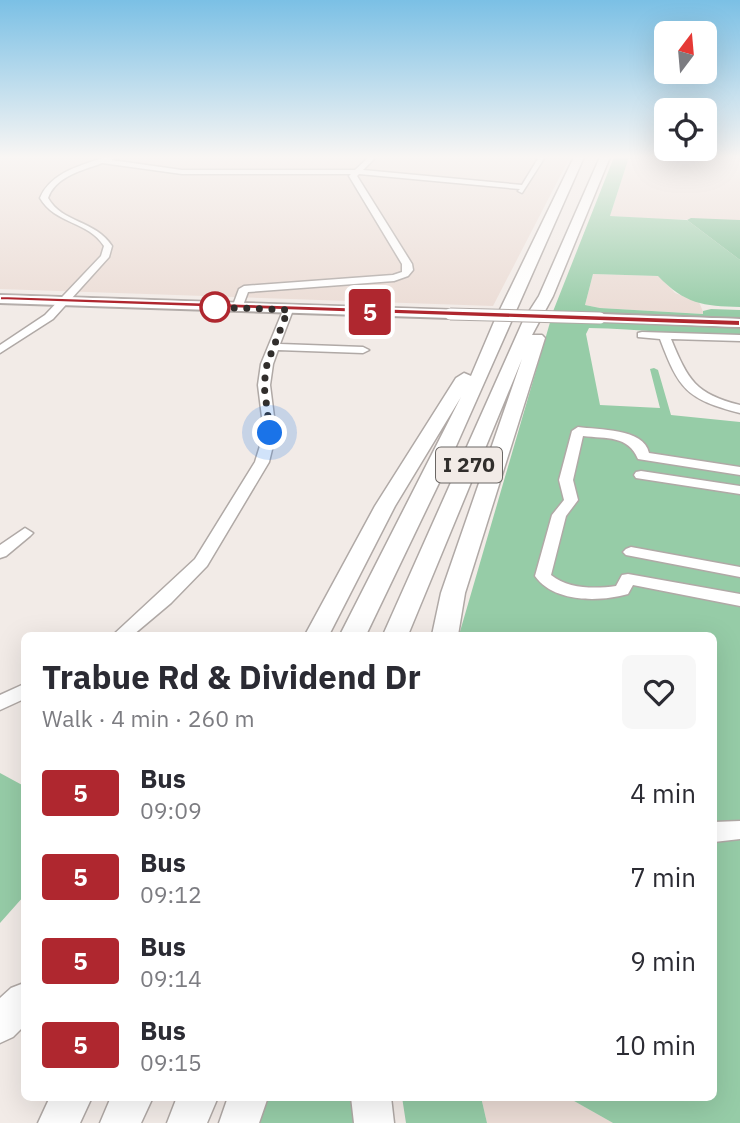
<!DOCTYPE html>
<meta charset="utf-8">
<style>
:root{--surface:#fff;--page:#f7f7f7;--text:#2b2b33;--muted:#7c7c81}
body{margin:0;font-family:"IBM Plex Sans",sans-serif;background:var(--page);color:var(--text);height:100vh;display:flex;flex-direction:column;font-size:26px;white-space:nowrap}
*{box-sizing:border-box;margin:0}
p{font-size:23px;color:var(--muted)}
.icon{flex:none;width:38px;height:38px;fill:none;stroke:currentColor;stroke-width:2;stroke-linecap:round;stroke-linejoin:round}
.map{position:relative;flex:1;overflow:hidden}
.drawer{position:absolute;left:21px;top:632px;width:696px;height:469px;display:flex;flex-direction:column;background:var(--surface);border-radius:10px;box-shadow:0 7px 28px #0002}
.drawer>*{flex:none}
.badge{padding:0 14px;border-radius:5px;font-size:24px;line-height:46px}
.needle{width:46px;rotate:16deg}
.controls{position:absolute;left:654px;top:21px;display:grid;gap:14px}
.controls a{display:grid;place-items:center;width:63px;height:63px;border-radius:10px;background:var(--surface);box-shadow:0 7px 28px #0002;font-size:35px}
.you{position:absolute;width:35px;height:35px;margin:-18px;border:5px solid #fff;border-radius:50%;background:#1a73e8;box-shadow:0 0 0 10px #1a73e833}
.map>.badge{position:absolute;translate:-50% -50%;box-shadow:0 0 0 4px #fff}
.round{display:grid;place-items:center;flex:none;width:74px;height:74px;border-radius:10px;background:var(--page)}
.headline{display:flex;align-items:center;justify-content:space-between;height:119px;padding:0 21px}
h1{font-size:33px;font-weight:700;line-height:52px}
ul{padding:0;list-style:none}
li{display:flex;align-items:center;gap:21px;height:84px;padding:0 21px}
li div{flex:1}
li b{display:block;font-size:26px}
li em{font-style:normal}
li .badge{min-width:77px;font-weight:700;text-align:center}
.map>svg:first-child{display:block}
</style>
<div class="map">
<svg width="740" height="1123" viewBox="0 0 740 1123">
<rect width="100%" height="100%" fill="#f2ebe7"/>
<path fill="#ebdcd5" d="M 0,157 L 570,157 L 493,306 L 0,289 Z
M 629,157 L 740,157 L 740,220 L 655,219 L 610,216 Z
M 593,274 L 659,276 L 675,293 L 699,302 L 704,314 L 600,308 L 585,305 Z
M 481,1097 L 567,1097 L 613,1123 L 487,1123 Z"/>
<path fill="#96cca7" d="M 614,157 L 629,157 L 610,216 L 687,220 L 740,260 L 740,307 C 703,306 685,304 658,276 L 593,274 L 585,305 L 600,308 L 703,314 L 703,311 L 711,309 L 740,310 L 740,319 L 552,314 Z
M 551,319 L 740,327 L 740,336 C 689,335 639,329 589,328 L 586,334 L 600,405 L 660,408 L 650,369 L 654,368 L 658,370 L 671,415 L 740,422 L 740,1123 L 613,1123 L 567,1097 L 714,1097 L 714,635 L 459,635 Z
M 0,773 L 24,786 L 24,896 L 0,923 Z
M 267,1097 L 362,1097 L 365,1123 L 257,1123 Z
M 402,1097 L 481,1097 L 487,1123 L 406,1123 Z"/>
<path fill="#84c299" d="M 691,218 L 740,220 L 740,260 L 687,220 Z"/>
<g fill="none" stroke-linecap="round" stroke-linejoin="round">
<g stroke="#b0a9a6" stroke-width="3">
<path id="minor" d="M 106,157 L 116,157 L 111,160 L 182,170 L 355,170 L 369,157 L 376,157 L 363,170 L 522,185 L 539,157 L 545,157 L 522,193 L 518,191 L 520,189 L 359,174 L 357,176 L 412,264 L 413,270 L 408,276 L 394,281 L 248,292 L 242,308 L 237,311 L 232,308 L 239,289 L 244,286 L 393,275 L 402,272 L 402,264 L 349,176 L 351,174 L 182,174 L 102,163 L 97,165 C 79,171 55,178 48,198 C 62,223 95,220 112,246 L 109,257 L 53,319 L 0,353 L 0,345 L 45,315 L 101,256 L 104,246 C 88,221 55,224 40,198 C 51,172 82,165 106,157 Z
M 284,308 L 293,310 L 280,344 L 363,347 L 369,350 L 363,353 L 278,350 L 273,364 L 270,385 L 276,433 L 269,462 L 207,566 L 171,603 L 133,635 L 113,635 L 195,559 L 255,462 L 264,433 L 258,385 L 261,364 Z
M 642,332 L 740,335 L 740,341 L 671,339 C 688,380 695,394 740,405 L 740,413 C 686,399 679,389 660,339 L 638,337 L 638,333 Z
M 578,427 C 598,430 644,428 649,453 L 740,467 L 740,475 L 638,459 C 628,435 607,439 583,436 L 573,480 L 578,500 L 566,516 L 551,575 C 568,589 595,589 616,586 L 622,575 L 628,574 L 740,594 L 740,606 L 633,585 L 628,594 C 600,602 554,603 535,576 L 552,515 L 564,500 L 559,480 L 572,431 Z
M 641,471 L 740,486 L 740,494 L 636,478 L 634,475 L 636,472 Z
M 25,528 L 33,533 L 30,536 L 6,556 L 0,558 L 0,545 Z
M 631,547 L 740,567 L 740,577 L 626,555 L 623,552 L 626,549 Z
M 24,684 L 24,699 L 0,710 L 0,695 Z
M 740,821 L 740,839 L 714,842 L 714,822 Z"/>
</g>
<g stroke="#b0a9a6" stroke-width="4">
<path id="major" d="M 0,295 L 450,310 L 456,314 L 450,318 L 0,303 Z
M 600,314 L 740,319 L 740,327 L 596,321 L 596,315 Z"/>
</g>
<g stroke="#b0a9a6" stroke-width="3">
<path id="highway" d="M 574,157 L 584,157 L 449,462 L 366,635 L 340,635 L 461,397 L 395,506 L 329,635 L 305,635 L 375,506 L 456,378 L 464,373 L 471,376 L 494,322 Z
M 600,157 L 610,157 L 553,296 L 532,335 L 542,335 L 545,338 L 465,593 L 458,635 L 432,635 L 441,593 L 522,359 L 408,635 L 383,635 L 523,321 L 539,296 Z
M 24,983 L 24,1026 L 13,1037 L 0,1043 L 0,998 L 11,988 Z
M 50,1097 L 92,1097 L 80,1123 L 38,1123 Z
M 111,1097 L 153,1097 L 141,1123 L 100,1123 Z
M 177,1097 L 218,1097 L 207,1123 L 167,1123 Z
M 228,1097 L 268,1097 L 259,1123 L 219,1123 Z
M 351,1097 L 391,1097 L 394,1123 L 354,1123 Z"/>
</g>
<use href="#minor" fill="#fff" fill-rule="evenodd"/>
<use href="#major" fill="#fff" fill-rule="evenodd"/>
<use href="#highway" fill="#fff" fill-rule="evenodd"/>
<g stroke="#b0a9a6" stroke-width="13" stroke-linecap="butt">
<path id="major-bridge" d="M 450,314 L 600,318"/>
</g>
<use href="#major-bridge" stroke="#fff" stroke-width="11"/>
</g>
<linearGradient id="sky" x2="0" y2="1"><stop stop-color="#7bc0e5"/><stop offset="0.5" stop-color="#f9f6f4"/><stop offset="1" stop-color="#f9f6f4" stop-opacity="0"/></linearGradient>
<rect width="740" height="314" fill="url(#sky)"/>
<path fill="#af272f" stroke="#fff" stroke-width="2" d="M 0,296 L 740,320 L 740,326 L 0,300 Z"/>
<g fill="none" stroke-linecap="round" stroke-linejoin="round">
<path stroke="#312e2c" stroke-width="7" stroke-dasharray="0 12.6" d="M 215,307 L 212,307 L 288,310 L 267,364 L 264,385 L 270,433"/>
</g>
<circle fill="#fff" stroke="#af272f" stroke-width="3.5" cx="215" cy="307" r="14"/>
<g text-anchor="middle" stroke-width="6" stroke-linejoin="round" paint-order="stroke">
<rect fill="#f2ebe7" stroke="#6b6764" stroke-width="2" x="436" y="447.5" width="66" height="35" rx="5"/>
<g font-size="21" font-weight="bold" fill="#312e2c">
<text x="469" y="472">I 270</text>
</g>
</g>
</svg>
<div class="controls">
<a><svg class="needle" viewBox="-14 -14 28 28"><path d="M0-13l5 13h-10z" fill="#e53935"/><path d="M0 13l5-13h-10z" fill="#7c7c81"/></svg></a>
<a><svg class="icon" aria-label="locate" viewBox="0 0 24 24"><circle cx="12" cy="12" r="6"/><path d="M12 2v4M12 18v4M2 12h4M18 12h4"/></svg></a>
</div>
<div class="you" style="left:270px;top:433px"></div>
<b class="badge" style="left:370px;top:312px;background:#af272f;color:#fff">5</b>
<section class="drawer">
<div class="headline"><div><h1>Trabue Rd &amp; Dividend Dr</h1><p>Walk · 4 min · 260 m</p></div><a class="round"><svg class="icon" aria-label="heart" viewBox="0 0 24 24"><path d="M12 20l-8-8c-3-5 5-10 8-4 3-6 11-1 8 4z"/></svg></a></div>
<ul>
<li><span class="badge" style="background:#af272f;color:#fff">5</span><div><b>Bus</b><p>09:09</p></div><em>4 min</em></li>
<li><span class="badge" style="background:#af272f;color:#fff">5</span><div><b>Bus</b><p>09:12</p></div><em>7 min</em></li>
<li><span class="badge" style="background:#af272f;color:#fff">5</span><div><b>Bus</b><p>09:14</p></div><em>9 min</em></li>
<li><span class="badge" style="background:#af272f;color:#fff">5</span><div><b>Bus</b><p>09:15</p></div><em>10 min</em></li>
</ul>
</section>
</div>
